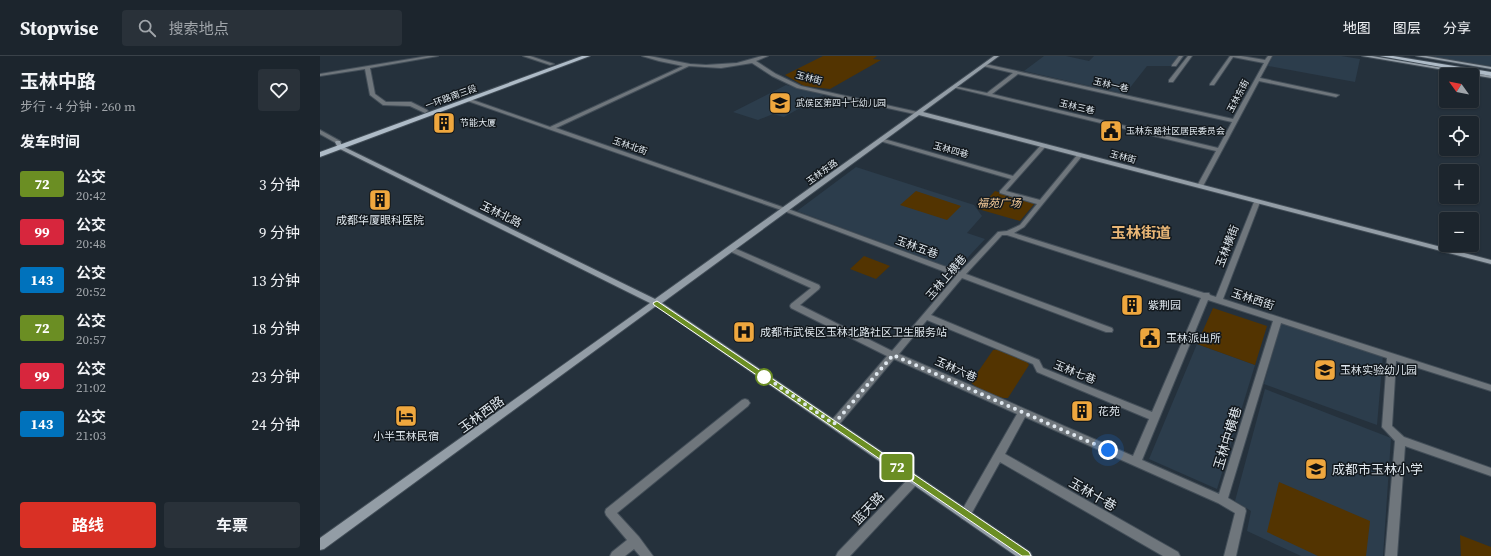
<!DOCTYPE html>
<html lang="zh">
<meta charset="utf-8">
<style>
:root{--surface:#1c252d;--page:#293139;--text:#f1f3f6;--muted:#a0a5aa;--line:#3a4249;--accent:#d93025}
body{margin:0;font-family:"Source Serif 4","Noto Sans SC",serif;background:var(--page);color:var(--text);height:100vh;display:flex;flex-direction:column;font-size:15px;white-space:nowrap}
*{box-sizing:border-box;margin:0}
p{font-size:13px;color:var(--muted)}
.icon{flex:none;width:22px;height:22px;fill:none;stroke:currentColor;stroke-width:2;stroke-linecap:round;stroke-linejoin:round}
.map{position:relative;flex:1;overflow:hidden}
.details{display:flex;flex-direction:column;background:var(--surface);width:320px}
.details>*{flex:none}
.badge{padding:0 8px;border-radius:3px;font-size:14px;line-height:26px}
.needle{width:26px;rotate:303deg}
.controls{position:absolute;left:1119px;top:12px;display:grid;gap:8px}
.controls a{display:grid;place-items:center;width:40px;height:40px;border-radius:4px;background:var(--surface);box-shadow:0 1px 3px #0004,0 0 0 1px var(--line);font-size:20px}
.you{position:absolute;width:20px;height:20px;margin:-10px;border:3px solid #fff;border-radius:50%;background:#1a73e8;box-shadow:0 0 0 6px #1a73e833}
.map>.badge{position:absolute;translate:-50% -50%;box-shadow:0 0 0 2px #fff}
h2{padding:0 20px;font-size:15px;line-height:36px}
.round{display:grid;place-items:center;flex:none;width:42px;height:42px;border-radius:4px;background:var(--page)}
.summary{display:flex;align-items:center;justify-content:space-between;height:68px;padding:0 20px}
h1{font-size:19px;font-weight:700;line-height:30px}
.action{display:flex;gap:8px;margin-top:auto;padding:8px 20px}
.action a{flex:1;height:46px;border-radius:4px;background:var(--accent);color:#fff;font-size:16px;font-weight:700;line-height:46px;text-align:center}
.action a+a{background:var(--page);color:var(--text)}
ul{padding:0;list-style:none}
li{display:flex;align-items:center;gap:12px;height:48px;padding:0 20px}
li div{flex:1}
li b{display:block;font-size:15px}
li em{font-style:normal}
li .badge{min-width:44px;font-weight:700;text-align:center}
header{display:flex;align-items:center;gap:24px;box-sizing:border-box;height:56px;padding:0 20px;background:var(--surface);border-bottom:1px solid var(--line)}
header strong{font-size:19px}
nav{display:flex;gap:22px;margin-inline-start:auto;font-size:14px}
.search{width:280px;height:36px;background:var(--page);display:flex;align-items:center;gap:10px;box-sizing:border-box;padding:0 14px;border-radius:4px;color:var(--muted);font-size:15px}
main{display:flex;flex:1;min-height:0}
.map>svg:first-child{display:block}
</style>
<header>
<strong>Stopwise</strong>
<div class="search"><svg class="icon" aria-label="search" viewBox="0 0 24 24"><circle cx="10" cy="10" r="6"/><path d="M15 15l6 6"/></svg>搜索地点</div>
<nav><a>地图</a><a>图层</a><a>分享</a></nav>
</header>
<main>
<section class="details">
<div class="summary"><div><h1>玉林中路</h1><p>步行 · 4 分钟 · 260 m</p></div><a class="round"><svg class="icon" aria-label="heart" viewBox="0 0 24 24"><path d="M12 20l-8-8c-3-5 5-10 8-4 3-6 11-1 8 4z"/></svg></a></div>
<h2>发车时间</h2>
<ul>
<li><span class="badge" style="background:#6b8e23;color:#fff">72</span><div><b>公交</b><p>20:42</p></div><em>3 分钟</em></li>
<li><span class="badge" style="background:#d7263d;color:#fff">99</span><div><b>公交</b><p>20:48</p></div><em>9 分钟</em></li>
<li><span class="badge" style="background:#0072bc;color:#fff">143</span><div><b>公交</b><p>20:52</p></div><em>13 分钟</em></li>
<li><span class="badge" style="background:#6b8e23;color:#fff">72</span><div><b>公交</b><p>20:57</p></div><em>18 分钟</em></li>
<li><span class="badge" style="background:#d7263d;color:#fff">99</span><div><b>公交</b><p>21:02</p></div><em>23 分钟</em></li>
<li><span class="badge" style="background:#0072bc;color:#fff">143</span><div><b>公交</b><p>21:03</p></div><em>24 分钟</em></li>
</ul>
<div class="action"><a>路线</a><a>车票</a></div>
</section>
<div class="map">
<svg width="1171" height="500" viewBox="0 0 1171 500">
<rect width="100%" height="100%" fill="#25313c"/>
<path fill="#2c3d4c" d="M 724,0 L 746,0 L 769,5 L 774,0 L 865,0 L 857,10 L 827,10 L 805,38 L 704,15 Z
M 953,0 L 1021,0 L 1040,3 L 1035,26 L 948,10 Z
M 1115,0 L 1171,0 L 1171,10 L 1115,2 Z
M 466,29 L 505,38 L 464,61 L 453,58 L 438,64 L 413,56 Z
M 536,111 L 654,149 L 662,160 L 647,177 L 665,183 L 636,214 L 477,155 Z
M 961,267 L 1063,299 L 1057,369 L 944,328 Z
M 877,288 L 935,309 L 897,433 L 829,403 Z
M 945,333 L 1071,382 L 1063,500 L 981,500 L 927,475 L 931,455 L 915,445 Z"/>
<path fill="#533401" d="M 503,0 L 557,0 L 553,3 L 561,4 L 510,33 L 484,30 L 465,19 Z
M 596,135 L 641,150 L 627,164 L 580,149 Z
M 675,135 L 715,147 L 700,165 L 658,153 Z
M 544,200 L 570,210 L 556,223 L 530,213 Z
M 893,252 L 947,270 L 935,309 L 877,288 Z
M 680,293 L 706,304 L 709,309 L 688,342 C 679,343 656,334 651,326 L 673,294 Z
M 959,426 L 1050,465 L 1046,500 L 998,500 L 947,476 Z
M 1140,479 L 1171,491 L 1171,500 L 1141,500 Z"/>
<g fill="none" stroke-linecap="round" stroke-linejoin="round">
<g stroke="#434e58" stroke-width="2">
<path id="street" d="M 108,0 L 118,0 L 50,12 L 55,38 L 66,46 L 91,46 L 107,54 L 108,55 L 105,57 L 90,50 L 63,49 L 50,39 L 45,13 L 0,20 L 0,18 Z
M 203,0 L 210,0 L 234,8 L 230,9 Z
M 322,0 L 329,0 L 370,8 L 386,9 L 417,7 L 442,0 L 448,0 L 436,5 L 456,18 L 481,30 L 602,57 L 599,59 L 477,32 L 452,20 L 432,7 L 401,12 L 369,10 L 236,72 L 468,153 L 640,216 L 678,176 L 687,175 L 700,169 L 717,148 L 680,137 L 680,135 L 691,123 L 560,85 L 560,83 L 564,83 L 693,120 L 722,88 L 726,88 L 726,90 L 686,135 L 720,144 L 758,98 L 762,98 L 762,100 L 704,171 L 694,177 L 884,237 L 889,237 L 890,239 L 896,241 L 934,146 L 937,144 L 939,145 L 940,146 L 903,243 L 1171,329 L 1171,335 L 1076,305 L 1072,370 L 1084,381 L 1171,412 L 1171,420 L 1085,390 L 1077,500 L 1065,500 L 1075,385 L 1062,371 L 1067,302 L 961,267 L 908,442 L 925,452 L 926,455 L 916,500 L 904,500 L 915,457 L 898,447 L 705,361 L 685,398 L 858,496 L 860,500 L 843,500 L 680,406 L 649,462 L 645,464 L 641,462 L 640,459 L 641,456 L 697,358 L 574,303 L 517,371 L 514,372 L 511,371 L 509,368 L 511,365 L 567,300 L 471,252 L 470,250 L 471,248 L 491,232 L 407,194 L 408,192 L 414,192 L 499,229 L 500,231 L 499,233 L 480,249 L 572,295 L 636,220 L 464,155 L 145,44 L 150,43 L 230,71 L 363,10 L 339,5 ZM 682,179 L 687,179 L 881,242 L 832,356 L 723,312 L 719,304 L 611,259 L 642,222 L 786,276 L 792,276 L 793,274 L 792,272 L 646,218 ZM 888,244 L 953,265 L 899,438 L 822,404 ZM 607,264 L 713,308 L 717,316 L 829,363 L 813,400 L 579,298 Z
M 859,0 L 863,0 L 856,10 L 852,10 L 852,9 Z
M 868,0 L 872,0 L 853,26 L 849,26 L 849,24 Z
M 910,0 L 921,0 L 945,4 L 948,0 L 952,0 L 940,22 L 1019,39 L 1016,41 L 939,25 L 883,130 L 880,132 L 877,130 L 896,95 L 632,31 L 634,30 L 667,37 L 693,17 L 663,10 L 663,8 L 665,8 L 913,63 L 944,7 L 913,1 L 894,29 L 890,29 L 890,28 ZM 698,18 L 912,66 L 898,92 L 672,38 Z
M 0,74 L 20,85 L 21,86 L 16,87 L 0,78 Z
M 425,343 L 428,344 L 430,347 L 428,350 L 297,457 L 319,481 L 333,500 L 320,500 L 314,493 L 305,500 L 290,500 L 292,496 L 307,484 L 286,459 L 285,456 L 286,453 L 422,344 Z
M 594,420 L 598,421 L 599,424 L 598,427 L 530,500 L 516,500 L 518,496 L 590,421 Z"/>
</g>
<g stroke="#434e58" stroke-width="2">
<path id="secondary" d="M 674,0 L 679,0 L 603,56 L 1171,204 L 1171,208 L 599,59 L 342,247 L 710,496 L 712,500 L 696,500 L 336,250 L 4,493 L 0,494 L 0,482 L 330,247 L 18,92 L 15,86 L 16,85 L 20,85 L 22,90 L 335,243 Z
M 1042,0 L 1052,0 L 1171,20 L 1171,22 Z
M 1096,0 L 1106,0 L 1171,11 L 1171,13 Z"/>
</g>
<g stroke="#434e58" stroke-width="2">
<path id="primary" d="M 262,0 L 270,0 L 0,101 L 0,96 Z
M 1060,0 L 1073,0 L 1171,16 L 1171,20 Z"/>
</g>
<use href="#street" fill="#6f767c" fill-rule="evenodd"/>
<use href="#secondary" fill="#939da6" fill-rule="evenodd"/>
<use href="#primary" fill="#aebbc7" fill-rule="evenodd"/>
</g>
<path fill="#6b8e23" stroke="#fff" d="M 337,245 L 709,496 L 711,500 L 702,500 L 334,249 L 333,247 Z"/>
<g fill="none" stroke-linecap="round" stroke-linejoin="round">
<path stroke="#dfe7ee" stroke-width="4" stroke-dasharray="0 7.2" d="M 444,321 L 441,318 L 514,368 L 573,299 L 788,394"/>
</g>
<defs>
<g id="school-square" transform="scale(1.15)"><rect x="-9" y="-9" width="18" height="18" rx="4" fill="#efa73e" stroke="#13191e"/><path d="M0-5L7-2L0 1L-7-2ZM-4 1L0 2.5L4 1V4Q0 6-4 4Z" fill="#111"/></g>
<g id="building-square" transform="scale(1.15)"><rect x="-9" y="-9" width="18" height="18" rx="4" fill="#efa73e" stroke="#13191e"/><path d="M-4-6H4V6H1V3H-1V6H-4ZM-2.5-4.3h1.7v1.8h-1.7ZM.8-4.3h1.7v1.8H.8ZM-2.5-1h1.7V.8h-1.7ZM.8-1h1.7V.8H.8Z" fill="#111"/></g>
<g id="civic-square" transform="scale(1.15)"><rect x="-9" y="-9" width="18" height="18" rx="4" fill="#efa73e" stroke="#13191e"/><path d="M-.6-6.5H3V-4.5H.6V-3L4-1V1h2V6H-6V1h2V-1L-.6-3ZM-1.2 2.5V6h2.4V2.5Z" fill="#111"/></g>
<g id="hospital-square" transform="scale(1.15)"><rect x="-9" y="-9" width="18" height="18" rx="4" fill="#efa73e" stroke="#13191e"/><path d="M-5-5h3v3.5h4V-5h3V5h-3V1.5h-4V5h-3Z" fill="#111"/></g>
<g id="hotel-square" transform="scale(1.15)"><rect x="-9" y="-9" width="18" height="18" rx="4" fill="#efa73e" stroke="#13191e"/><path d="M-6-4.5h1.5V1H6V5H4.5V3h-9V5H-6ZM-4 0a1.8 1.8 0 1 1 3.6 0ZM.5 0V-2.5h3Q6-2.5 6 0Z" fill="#111"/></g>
</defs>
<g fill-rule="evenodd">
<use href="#school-square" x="460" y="47"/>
<use href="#building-square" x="124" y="67"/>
<use href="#civic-square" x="791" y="75"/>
<use href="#building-square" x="60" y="144"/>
<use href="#building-square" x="812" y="249"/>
<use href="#hospital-square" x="424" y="276"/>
<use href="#civic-square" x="830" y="282"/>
<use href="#school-square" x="1005" y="314"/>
<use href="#building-square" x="762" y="355"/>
<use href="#hotel-square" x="86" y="360"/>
<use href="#school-square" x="996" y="413"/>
</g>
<circle fill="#fff" stroke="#6b8e23" stroke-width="2" cx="444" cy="321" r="8"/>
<g text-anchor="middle" stroke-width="3" stroke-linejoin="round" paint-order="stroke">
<g font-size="9" fill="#dfe7ee" stroke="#13191e">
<text transform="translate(489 22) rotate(15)" y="3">玉林街</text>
<text transform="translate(791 29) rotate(13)" y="3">玉林一巷</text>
<text transform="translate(918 40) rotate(-62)" y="3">玉林东街</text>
<text transform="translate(131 41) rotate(-20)" y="3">一环路南三段</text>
<text transform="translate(757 51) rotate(13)" y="3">玉林三巷</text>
<text transform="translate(310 90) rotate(19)" y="3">玉林北街</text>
<text transform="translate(631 94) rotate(16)" y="3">玉林四巷</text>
<text transform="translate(803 101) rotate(15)" y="3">玉林街</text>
<text transform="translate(502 116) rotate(-36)" y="3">玉林东路</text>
</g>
<g font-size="9" fill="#dfe7ee" stroke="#13191e" text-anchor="start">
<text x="476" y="50">武侯区第四十七幼儿园</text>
<text x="140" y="70">节能大厦</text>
<text x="806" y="78">玉林东路社区居民委员会</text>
</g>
<g font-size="11" font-style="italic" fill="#f9ce99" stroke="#13191e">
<text x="679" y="151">福苑广场</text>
</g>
<g font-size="11" fill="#dfe7ee" stroke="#13191e">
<text transform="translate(181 158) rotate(26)" y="4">玉林北路</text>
<text transform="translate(907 190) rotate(-69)" y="4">玉林横街</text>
<text transform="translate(597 191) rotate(20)" y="4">玉林五巷</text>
<text transform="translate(626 221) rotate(-49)" y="4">玉林上横巷</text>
<text transform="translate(933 243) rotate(18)" y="4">玉林西街</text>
<text transform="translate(636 313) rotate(24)" y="4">玉林六巷</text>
<text transform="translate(755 316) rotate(22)" y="4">玉林七巷</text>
</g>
<g font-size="11" fill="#dfe7ee" stroke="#13191e" text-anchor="start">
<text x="60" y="168" text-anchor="middle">成都华厦眼科医院</text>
<text x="828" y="253">紫荆园</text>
<text x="440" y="280">成都市武侯区玉林北路社区卫生服务站</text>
<text x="846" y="286">玉林派出所</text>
<text x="1020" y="318">玉林实验幼儿园</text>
<text x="778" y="359">花苑</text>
<text x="86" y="384" text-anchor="middle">小半玉林民宿</text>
</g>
<g font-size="13" fill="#dfe7ee" stroke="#13191e">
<text transform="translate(161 358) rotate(-36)" y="5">玉林西路</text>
<text transform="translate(907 382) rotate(-73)" y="5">玉林中横巷</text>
<text transform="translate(773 438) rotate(30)" y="5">玉林十巷</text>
<text transform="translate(548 452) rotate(-46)" y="5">蓝天路</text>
</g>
<g font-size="13" fill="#dfe7ee" stroke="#13191e" text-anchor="start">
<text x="1012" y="418">成都市玉林小学</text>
</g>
<g font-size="15" font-weight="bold" fill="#e9b676" stroke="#13191e">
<text x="821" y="182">玉林街道</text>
</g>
</g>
</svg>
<div class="controls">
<a><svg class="needle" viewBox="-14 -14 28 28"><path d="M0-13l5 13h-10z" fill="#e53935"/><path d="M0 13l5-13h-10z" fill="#a0a5aa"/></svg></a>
<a><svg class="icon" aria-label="locate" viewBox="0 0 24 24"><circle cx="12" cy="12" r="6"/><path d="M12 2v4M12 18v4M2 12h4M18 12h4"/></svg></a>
<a>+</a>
<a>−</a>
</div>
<div class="you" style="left:788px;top:394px"></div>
<b class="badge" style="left:577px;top:411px;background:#6b8e23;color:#fff">72</b>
</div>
</main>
